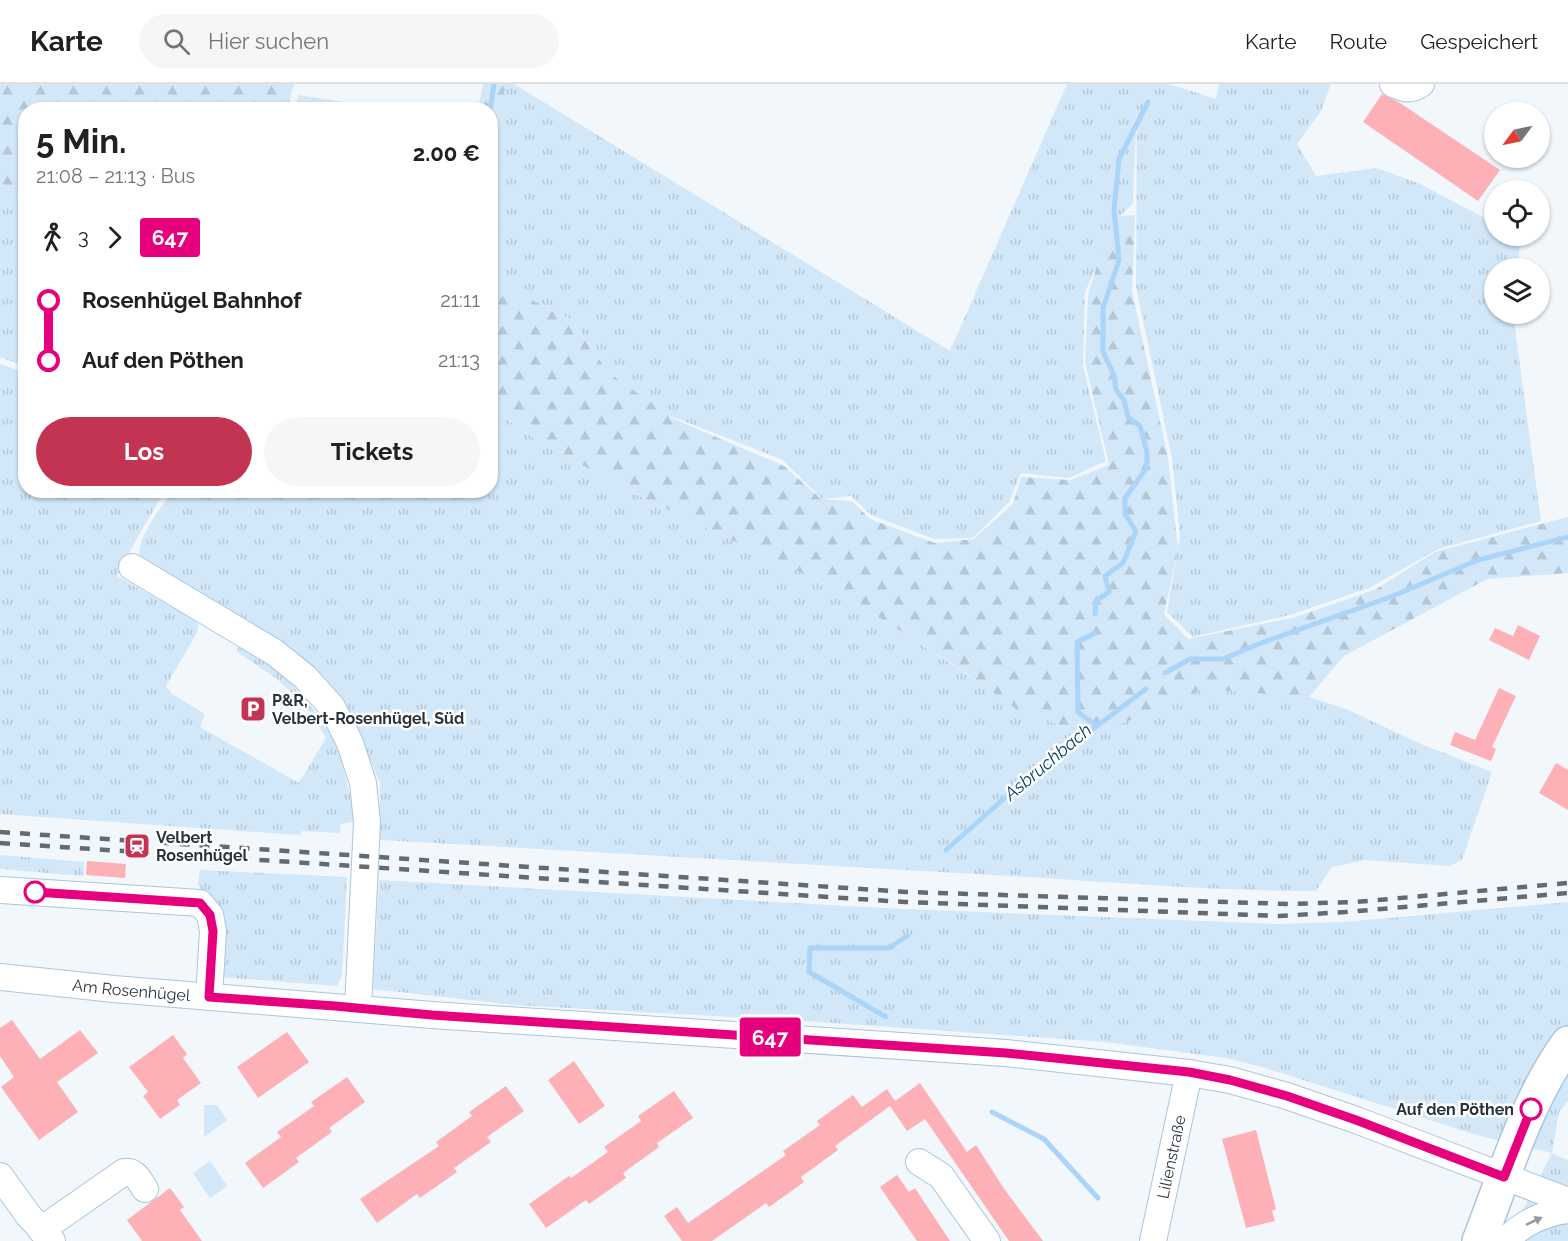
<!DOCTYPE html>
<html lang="de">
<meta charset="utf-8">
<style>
:root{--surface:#fff;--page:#f6f6f6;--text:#202124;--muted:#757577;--line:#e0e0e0;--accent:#c33352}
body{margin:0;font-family:Raleway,sans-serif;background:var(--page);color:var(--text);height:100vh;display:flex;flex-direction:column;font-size:22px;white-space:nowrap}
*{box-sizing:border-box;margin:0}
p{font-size:20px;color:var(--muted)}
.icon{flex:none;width:33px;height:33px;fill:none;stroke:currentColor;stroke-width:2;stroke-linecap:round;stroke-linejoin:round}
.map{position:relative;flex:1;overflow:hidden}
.drawer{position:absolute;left:18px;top:18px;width:480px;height:396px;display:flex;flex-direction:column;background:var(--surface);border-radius:24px;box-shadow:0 2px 4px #0004}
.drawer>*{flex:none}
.badge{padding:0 12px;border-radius:4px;font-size:21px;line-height:39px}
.needle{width:39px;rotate:237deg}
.tools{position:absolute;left:1484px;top:18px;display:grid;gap:12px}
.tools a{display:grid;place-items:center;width:66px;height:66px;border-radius:50%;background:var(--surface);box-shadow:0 2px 4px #0004;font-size:30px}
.map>.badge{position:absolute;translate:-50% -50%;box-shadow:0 0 0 3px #fff}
.legs{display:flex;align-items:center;gap:9px;height:66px;padding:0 18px;font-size:20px}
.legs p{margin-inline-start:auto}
.overview{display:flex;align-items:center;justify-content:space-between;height:102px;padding:0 18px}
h1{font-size:33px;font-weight:700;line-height:45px}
.action{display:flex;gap:12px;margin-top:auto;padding:12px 18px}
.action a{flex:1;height:69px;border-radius:36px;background:var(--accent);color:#fff;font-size:24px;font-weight:700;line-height:69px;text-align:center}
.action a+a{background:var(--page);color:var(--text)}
ul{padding:0 18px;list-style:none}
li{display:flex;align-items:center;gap:21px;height:60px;font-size:22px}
li i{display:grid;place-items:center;width:9px;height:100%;margin:0 8px;background:currentColor}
li i::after{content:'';width:15px;height:15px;margin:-8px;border:4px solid;border-radius:50%;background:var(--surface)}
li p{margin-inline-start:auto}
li:first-child i{background:linear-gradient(#0000 50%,currentColor 0)}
li:last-child i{background:linear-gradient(currentColor 50%,#0000 0)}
header{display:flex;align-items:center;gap:36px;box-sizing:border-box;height:84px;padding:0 30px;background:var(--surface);border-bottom:2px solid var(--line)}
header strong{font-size:28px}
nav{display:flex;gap:33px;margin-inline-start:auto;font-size:21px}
.search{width:420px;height:54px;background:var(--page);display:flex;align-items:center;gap:15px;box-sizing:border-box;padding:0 21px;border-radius:33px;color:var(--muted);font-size:22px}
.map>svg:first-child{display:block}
</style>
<header>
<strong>Karte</strong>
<div class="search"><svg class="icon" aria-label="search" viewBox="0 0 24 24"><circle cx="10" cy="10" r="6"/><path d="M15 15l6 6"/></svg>Hier suchen</div>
<nav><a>Karte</a><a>Route</a><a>Gespeichert</a></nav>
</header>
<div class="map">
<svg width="1568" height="1157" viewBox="0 0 1568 1157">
<defs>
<pattern id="grass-tufts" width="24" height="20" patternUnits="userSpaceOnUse" patternTransform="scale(1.5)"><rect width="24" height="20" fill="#d2e7f8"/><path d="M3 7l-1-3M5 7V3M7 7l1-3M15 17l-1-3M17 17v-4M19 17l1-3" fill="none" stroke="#b4c7d6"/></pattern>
<pattern id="forest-firs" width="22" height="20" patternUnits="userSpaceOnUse" patternTransform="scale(1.5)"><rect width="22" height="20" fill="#d2e7f8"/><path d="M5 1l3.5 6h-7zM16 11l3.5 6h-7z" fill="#b4c7d6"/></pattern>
</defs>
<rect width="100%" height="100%" fill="#f2f7fc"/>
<path fill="url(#grass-tufts)" d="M 506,0 L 514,0 L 950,267 L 1067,0 L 1169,0 L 1216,15 L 1219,0 L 1331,0 L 1321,27 L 1297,60 L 1316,92 L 1376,84 L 1418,99 L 1494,139 L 1494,152 L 1514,152 L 1520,157 L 1518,184 L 1494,184 L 1494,230 L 1514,230 L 1514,238 L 1541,437 L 1438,465 L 1369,504 L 1290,531 L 1193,553 L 1167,528 L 1180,452 L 1172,374 L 1136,203 L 1137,18 L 1133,119 L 1120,132 L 1085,208 L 1083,281 L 1106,377 L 1069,394 L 1021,389 L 1009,418 L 973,454 L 934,455 L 871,431 L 851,412 L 822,415 L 783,376 L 668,331 L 608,288 L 572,236 L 506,203 L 491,191 L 491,52 L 499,32 Z
M 298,11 L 389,25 L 296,25 Z
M 25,113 L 25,282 L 0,273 L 0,118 Z
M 0,280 L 25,289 L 26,406 L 165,407 L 138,452 L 117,492 L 191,534 L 198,540 L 198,547 L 166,602 L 172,610 L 205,630 L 200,643 L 299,699 L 326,654 L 305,621 L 277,595 L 236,567 L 241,560 L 280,589 L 309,619 L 337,658 L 356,737 L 341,740 L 340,749 L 302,747 L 300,751 L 0,730 Z
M 491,325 L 537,356 L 631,408 L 831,503 L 964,588 L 1020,627 L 1204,604 L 1309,613 L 1346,625 L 1421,660 L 1492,688 L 1462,776 L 1450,782 L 1365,776 L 1332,783 L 1316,807 C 1203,807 1090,796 977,790 C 778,779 579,767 380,756 L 380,699 L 348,625 L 260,549 L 139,474 C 138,451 160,426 172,407 L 490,406 Z
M 0,771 L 84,778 L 83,792 L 0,785 Z
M 200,786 L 347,793 L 342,891 L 337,902 L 220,893 L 217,822 L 198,801 Z
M 379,796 L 904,825 L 1277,840 L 1344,838 L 1568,818 L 1568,1017 L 1559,1028 L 1552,1069 L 1568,1076 L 1568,1157 L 1507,1157 L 1552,1069 L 1480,1052 L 1262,983 L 1226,974 L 1105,958 L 805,937 L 514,921 L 373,905 Z"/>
<path fill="url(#forest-firs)" d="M 0,0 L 295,0 L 291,9 L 289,25 L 26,26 L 25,113 L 0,118 Z
M 483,0 L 506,0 L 499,32 L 491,52 L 490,26 L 478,25 Z
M 1135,131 L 1132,207 L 1168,374 L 1178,465 L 1164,530 L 1188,555 L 1296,533 L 1376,505 L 1435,468 L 1568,433 L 1568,489 L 1487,495 L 1344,572 L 1309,613 L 1203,605 L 1092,652 L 1019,627 L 965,588 L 831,503 L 631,408 L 537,356 L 491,325 L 491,191 L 506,203 L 572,236 L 608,288 L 674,335 L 784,382 L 821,415 L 852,417 L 870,435 L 935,459 L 974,455 L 1013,420 L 1021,393 L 1071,396 L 1109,381 L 1085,278 L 1088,211 L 1103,162 L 1120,132 Z"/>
<path fill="#d2e7f8" d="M 204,1021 L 217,1021 L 227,1036 L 204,1053 Z
M 210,1077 L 227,1102 L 210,1114 L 193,1089 Z"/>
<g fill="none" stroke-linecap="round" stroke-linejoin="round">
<path stroke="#aad5f8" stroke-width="5" d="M 490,26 L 494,0
M 1095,530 L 1096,517 L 1109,508 L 1105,492 L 1123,479 L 1136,447 L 1125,430 L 1125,414 L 1147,383 L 1147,368 L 1140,342 L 1128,333 L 1124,316 L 1116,306 L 1114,291 L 1103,268 L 1103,224 L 1119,176 L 1114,125 L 1119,75 L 1148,18
M 1165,589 L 1190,575 L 1223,575 L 1261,559 L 1393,512 L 1478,476 L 1568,453
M 1097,642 L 1146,605
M 946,766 L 1007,712 L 1097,642 L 1078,628 L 1077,558 L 1095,549
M 886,933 L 809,888 L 810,864 L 889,864 L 907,852
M 992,1028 L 1044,1055 L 1098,1114"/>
</g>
<path fill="#fdb1b7" d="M 1382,10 L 1400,19 L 1500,86 L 1478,117 L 1363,38 Z
M 1518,541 L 1540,552 L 1529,576 L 1489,556 L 1495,544 L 1513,552 Z
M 1499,604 L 1516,612 L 1492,663 L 1496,665 L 1491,677 L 1450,661 L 1455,648 L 1475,656 Z
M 1556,679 L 1568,686 L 1568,726 L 1539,709 Z
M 87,777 L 126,780 L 125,794 L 86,791 Z
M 12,936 L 40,975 L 80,946 L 98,969 L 57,998 L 78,1028 L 39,1056 L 1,1003 L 14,993 L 0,972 L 0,944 Z
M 287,948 L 309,978 L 258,1014 L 237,983 Z
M 173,951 L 187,970 L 183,974 L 201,999 L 177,1016 L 180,1021 L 160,1035 L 143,1012 L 148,1008 L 129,983 Z
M 574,977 L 605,1022 L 579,1040 L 548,996 Z
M 347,993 L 365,1018 L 329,1044 L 332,1048 L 296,1074 L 299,1078 L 263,1104 L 245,1079 L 281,1053 L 277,1048 L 314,1022 L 311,1018 Z
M 920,999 L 967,1068 L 976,1061 L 1005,1106 L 1043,1157 L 1009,1157 L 925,1035 L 907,1047 L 890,1022 L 835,1062 L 838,1066 L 801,1093 L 804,1098 L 769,1123 L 766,1119 L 712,1157 L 682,1157 L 664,1132 L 677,1123 L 688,1139 L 786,1071 L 783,1067 L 820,1041 L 817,1037 L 853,1011 L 862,1023 L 887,1005 L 895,1017 Z
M 506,1002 L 524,1027 L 487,1053 L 491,1058 L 454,1084 L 457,1088 L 420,1114 L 417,1110 L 377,1139 L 360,1115 L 439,1062 L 436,1058 L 472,1032 L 469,1028 Z
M 674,1007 L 693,1034 L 657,1059 L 659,1063 L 623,1089 L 626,1094 L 589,1120 L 586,1116 L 546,1144 L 529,1120 L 569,1092 L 571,1094 L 608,1068 L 604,1063 L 641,1037 L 638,1032 Z
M 1256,1046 L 1276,1125 L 1272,1127 L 1275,1137 L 1246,1144 L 1222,1055 Z
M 897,1091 L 909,1108 L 915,1104 L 950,1157 L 917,1157 L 880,1103 Z
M 170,1104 L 184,1123 L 180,1126 L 202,1157 L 142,1157 L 127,1136 Z"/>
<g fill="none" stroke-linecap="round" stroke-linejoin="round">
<g stroke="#aac5db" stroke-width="28">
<g id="minor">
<path d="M 1393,0 C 1404,5 1410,7 1421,0"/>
<path d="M 132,483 L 274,568 L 305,593 L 332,623 L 350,659 L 363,699 L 367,738 L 358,924"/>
<path d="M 0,806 L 200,819 L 210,831 L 213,847 L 209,913"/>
<path id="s1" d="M 0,893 L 114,905 L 432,931 L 1006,969 L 1189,989 L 1230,996 L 1287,1012 L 1356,1036 L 1568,1117"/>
<path d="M 919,1078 L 941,1092 L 987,1157"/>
<path d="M 0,1092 L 29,1132 L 52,1157"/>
<path d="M 41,1146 L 124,1088 C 135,1086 139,1096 145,1105"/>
<path id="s2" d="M 1153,1157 L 1189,989"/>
<path d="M 1506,1157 C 1521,1139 1545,1129 1568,1126"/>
</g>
</g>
<g stroke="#aac5db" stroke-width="36">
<path id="major" d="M 1479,1157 C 1505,1091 1526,1017 1568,959"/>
</g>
<use href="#minor" stroke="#fff" stroke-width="26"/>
<use href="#major" stroke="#fff" stroke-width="33"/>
<path stroke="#626a72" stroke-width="4.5" stroke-dasharray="10 10" stroke-linecap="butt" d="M 0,748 L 907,808 L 1288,820 L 1356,818 L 1568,799
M 0,759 L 905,818 L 1279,832 L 1346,828 L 1568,809"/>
</g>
<defs><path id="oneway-solid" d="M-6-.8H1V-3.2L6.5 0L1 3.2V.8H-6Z" transform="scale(1.5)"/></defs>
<use fill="#94999e" href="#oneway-solid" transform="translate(1534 1137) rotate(-25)"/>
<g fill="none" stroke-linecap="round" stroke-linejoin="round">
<g stroke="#fff" stroke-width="14">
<path id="line-1" d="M 35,808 L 200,819 L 210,831 L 213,847 L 209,913 L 335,922 L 432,931 L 1006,969 L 1189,988 L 1230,996 L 1287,1012 L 1356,1036 L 1504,1093 L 1531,1025"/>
</g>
<use href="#line-1" stroke="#e6007e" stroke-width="9"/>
</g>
<defs>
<g id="parking-square" transform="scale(1.35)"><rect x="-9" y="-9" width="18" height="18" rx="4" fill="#c33352" stroke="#fff"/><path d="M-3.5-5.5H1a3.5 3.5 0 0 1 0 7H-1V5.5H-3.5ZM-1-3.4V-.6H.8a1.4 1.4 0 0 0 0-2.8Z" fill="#fff"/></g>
<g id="station-square" transform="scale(1.35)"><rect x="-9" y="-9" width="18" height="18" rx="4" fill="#c33352" stroke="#fff"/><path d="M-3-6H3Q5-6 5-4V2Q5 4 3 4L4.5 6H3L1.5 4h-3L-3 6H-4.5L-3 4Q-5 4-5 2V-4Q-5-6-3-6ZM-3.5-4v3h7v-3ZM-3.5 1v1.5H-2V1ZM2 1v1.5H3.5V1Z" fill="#fff"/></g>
</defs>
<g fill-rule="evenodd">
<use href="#parking-square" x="253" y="625"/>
<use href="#station-square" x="137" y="762"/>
</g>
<g fill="#fff" stroke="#e6007e" stroke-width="3">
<circle cx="35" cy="808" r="10"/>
<circle cx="1531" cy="1025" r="10"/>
</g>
<g text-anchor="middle" stroke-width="5" stroke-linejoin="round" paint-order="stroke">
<g font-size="16" font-weight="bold" fill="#29333c" stroke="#fff" text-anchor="start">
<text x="272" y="622">P&amp;R,<tspan x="272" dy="18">Velbert-Rosenhügel, Süd</tspan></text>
<text x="156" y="759">Velbert<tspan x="156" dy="18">Rosenhügel</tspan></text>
</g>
<g font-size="16" fill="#29333c" stroke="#fff">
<text dy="6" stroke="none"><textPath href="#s1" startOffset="132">Am Rosenhügel</textPath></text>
<text dy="6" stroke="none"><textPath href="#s2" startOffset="86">Lilienstraße</textPath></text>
</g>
<g font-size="16" font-weight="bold" fill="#29333c" stroke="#fff" text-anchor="end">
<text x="1514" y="1031">Auf den Pöthen</text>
</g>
<g font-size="18" font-style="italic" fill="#074368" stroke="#fff">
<text transform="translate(1048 678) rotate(-40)" y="6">Asbruchbach</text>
</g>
</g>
</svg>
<div class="tools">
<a><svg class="needle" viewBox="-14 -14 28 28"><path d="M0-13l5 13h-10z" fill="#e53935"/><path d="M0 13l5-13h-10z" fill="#757577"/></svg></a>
<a><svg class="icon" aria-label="locate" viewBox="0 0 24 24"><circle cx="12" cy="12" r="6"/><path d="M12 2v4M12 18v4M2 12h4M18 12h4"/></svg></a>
<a><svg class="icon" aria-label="layers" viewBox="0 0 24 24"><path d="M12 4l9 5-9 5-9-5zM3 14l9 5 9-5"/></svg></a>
</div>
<b class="badge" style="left:770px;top:953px;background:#e6007e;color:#fff">647</b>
<section class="drawer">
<div class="overview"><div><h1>5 Min.</h1><p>21:08 – 21:13 · Bus</p></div><b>2.00 €</b></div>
<div class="legs"><svg class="icon" aria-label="walk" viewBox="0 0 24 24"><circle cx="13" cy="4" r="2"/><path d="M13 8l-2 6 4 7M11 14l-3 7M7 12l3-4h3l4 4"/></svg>3<svg class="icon" aria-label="forward" viewBox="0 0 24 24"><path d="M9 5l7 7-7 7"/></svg><b class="badge" style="background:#e6007e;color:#fff">647</b></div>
<ul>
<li><i style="color:#e6007e"></i><b>Rosenhügel Bahnhof</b><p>21:11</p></li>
<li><i style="color:#e6007e"></i><b>Auf den Pöthen</b><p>21:13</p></li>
</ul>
<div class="action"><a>Los</a><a>Tickets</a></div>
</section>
</div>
